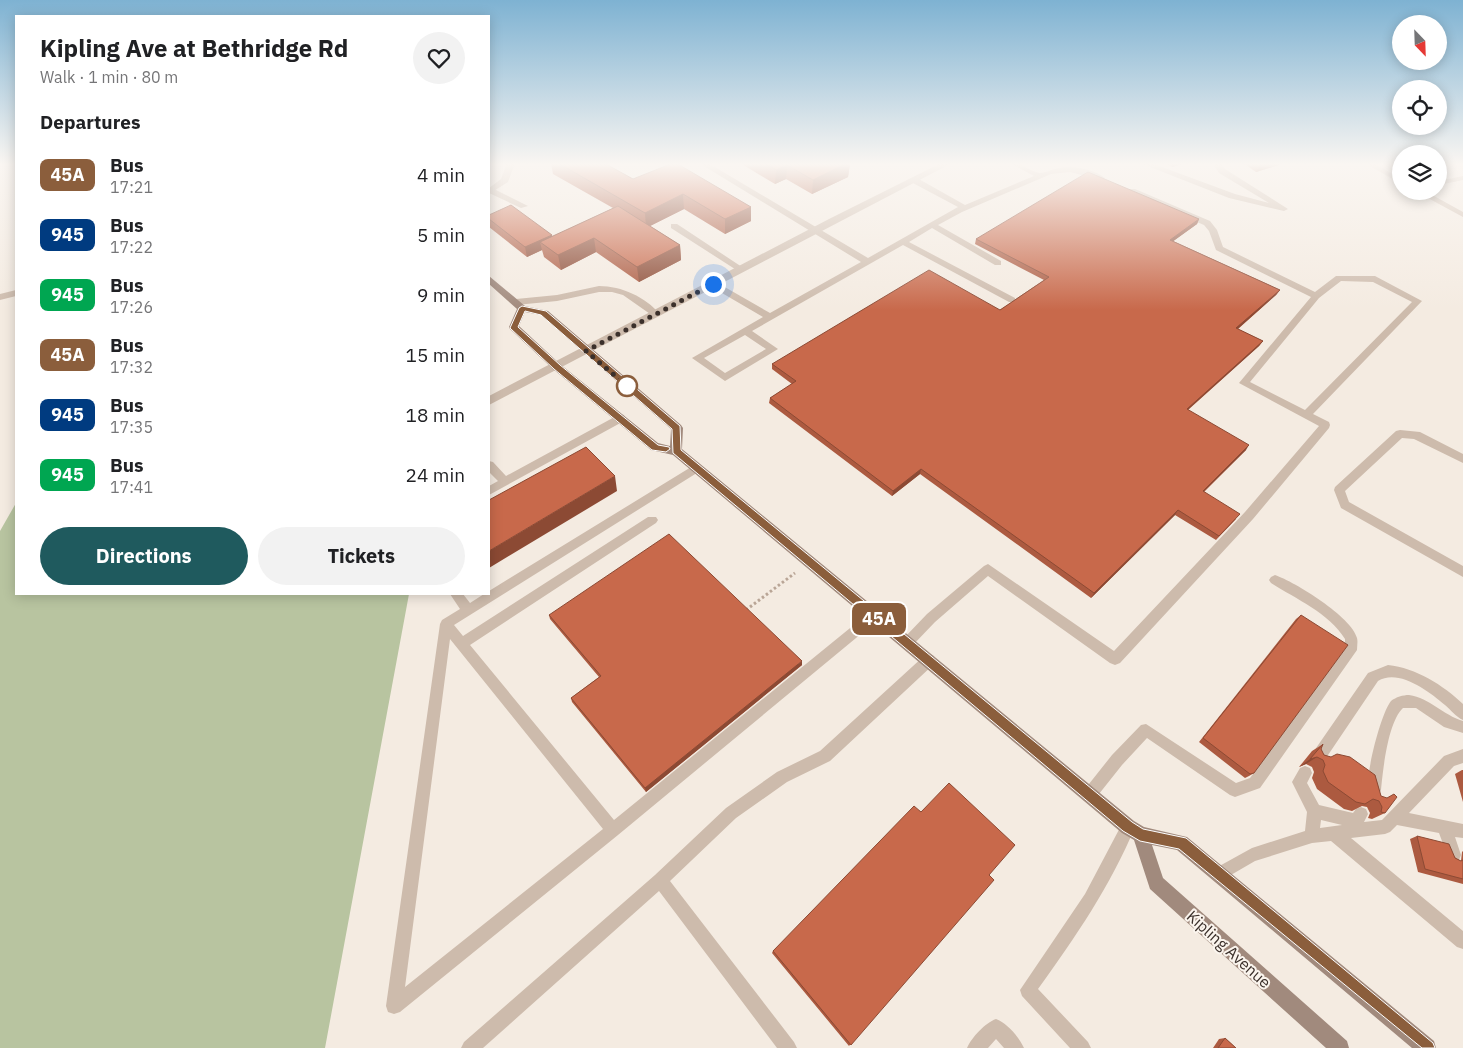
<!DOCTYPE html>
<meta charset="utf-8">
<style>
:root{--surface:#fff;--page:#f2f2f2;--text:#202124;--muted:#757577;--accent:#1f5a5e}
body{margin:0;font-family:"IBM Plex Sans",sans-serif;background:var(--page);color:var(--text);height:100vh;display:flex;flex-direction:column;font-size:19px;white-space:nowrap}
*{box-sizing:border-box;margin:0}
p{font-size:16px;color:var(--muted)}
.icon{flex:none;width:28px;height:28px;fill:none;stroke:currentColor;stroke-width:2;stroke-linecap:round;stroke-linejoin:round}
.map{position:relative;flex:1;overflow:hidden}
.side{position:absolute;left:15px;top:15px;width:475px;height:580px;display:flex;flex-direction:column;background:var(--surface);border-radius:0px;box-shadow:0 2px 12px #0003}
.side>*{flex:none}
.badge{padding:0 10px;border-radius:8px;font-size:18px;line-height:32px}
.needle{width:32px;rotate:157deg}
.fabs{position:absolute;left:1392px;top:15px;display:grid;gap:10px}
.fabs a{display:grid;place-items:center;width:55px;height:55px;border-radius:50%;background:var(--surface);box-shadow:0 2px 12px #0003;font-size:25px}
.you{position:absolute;width:25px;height:25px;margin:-12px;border:4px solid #fff;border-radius:50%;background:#1a73e8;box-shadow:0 0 0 8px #1a73e833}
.map>.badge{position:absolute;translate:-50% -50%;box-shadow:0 0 0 2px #fff}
h2{padding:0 25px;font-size:19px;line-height:45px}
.round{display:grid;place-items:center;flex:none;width:52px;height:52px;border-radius:26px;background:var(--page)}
.overview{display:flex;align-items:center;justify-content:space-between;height:85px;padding:0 25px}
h1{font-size:24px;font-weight:700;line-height:38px}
.action{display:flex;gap:10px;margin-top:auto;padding:10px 25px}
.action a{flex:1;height:58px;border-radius:30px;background:var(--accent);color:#fff;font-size:20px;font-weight:700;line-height:58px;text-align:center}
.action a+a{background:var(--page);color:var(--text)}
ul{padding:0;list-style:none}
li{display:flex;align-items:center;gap:15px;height:60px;padding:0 25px}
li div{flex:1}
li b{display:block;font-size:19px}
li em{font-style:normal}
li .badge{min-width:55px;font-weight:700;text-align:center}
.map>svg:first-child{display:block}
</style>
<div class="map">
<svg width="1463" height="1048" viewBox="0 0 1463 1048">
<rect width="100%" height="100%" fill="#f4ebe1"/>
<path fill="#b8c4a0" d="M 16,503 L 16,594 L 409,594 L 325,1048 L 0,1048 L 0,531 Z"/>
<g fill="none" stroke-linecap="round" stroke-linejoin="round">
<path stroke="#b9a596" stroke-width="3" stroke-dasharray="2.5 2.5" stroke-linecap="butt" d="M 746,610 L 795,573"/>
<path fill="#cdbbac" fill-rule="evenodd" d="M 699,163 L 708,163 L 868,258 L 958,207 L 911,182 L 911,178 L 917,178 L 965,205 L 1034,176 L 1010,163 C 1024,163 1029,172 1040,173 C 1044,173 1051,170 1055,169 C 1070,165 1092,168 1105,178 L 1101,180 L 1070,172 L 1051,174 L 962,212 L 938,225 L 1001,261 L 1001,265 L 995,265 L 932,228 L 909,242 L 1015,298 L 1015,302 L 1009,302 L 903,245 L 752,331 L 778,349 L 725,381 L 692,358 L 763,317 L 710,286 L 710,282 L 716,282 L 770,313 L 861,262 ZM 745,335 L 766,349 L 725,373 L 704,358 Z
M 1140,163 L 1151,163 L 1235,194 L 1269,203 L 1219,173 L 1213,163 L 1220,163 L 1225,169 L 1288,209 L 1284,211 L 1229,198 Z
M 1365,163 L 1374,163 L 1401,179 L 1401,184 Z
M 1463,176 L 1463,180 L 1439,185 L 1439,181 Z
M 489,189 L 494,189 L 528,206 L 521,208 L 489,193 Z
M 1129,189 L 1135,189 L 1210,221 L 1217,230 L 1223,247 L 1315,292 L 1336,276 L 1375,276 L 1422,301 L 1313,414 L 1329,422 L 1330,425 L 1329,428 L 1253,519 L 1120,663 L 1115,665 L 1110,663 L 988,576 L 935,622 L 912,646 L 908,648 L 904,646 L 902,642 L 904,638 L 927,614 L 984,566 L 988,564 L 1114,651 L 1245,512 L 1319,426 L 1239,383 L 1311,297 L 1216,250 L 1209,231 L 1204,225 L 1129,193 ZM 1341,281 L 1373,282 L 1412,302 L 1305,410 L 1250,382 L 1319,298 Z
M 1415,191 L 1425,191 L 1463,212 L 1463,217 Z
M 671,224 L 677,224 L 745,269 L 741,272 L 738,271 L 671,228 Z
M 599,286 C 622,286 645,297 660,314 L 656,317 L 653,316 L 623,295 L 612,292 L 599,292 L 557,301 L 516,305 L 512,302 L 516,299 L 557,295 Z
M 16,290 L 16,296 L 0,300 L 0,294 Z
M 620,414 L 624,415 L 625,418 L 624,421 L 489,495 L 489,486 L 498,481 L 489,472 L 489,461 L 493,462 L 506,476 Z
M 1400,430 L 1420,432 L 1463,454 L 1463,463 L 1414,439 L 1402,438 L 1345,491 L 1349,502 L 1463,566 L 1463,577 L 1341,508 L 1334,490 L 1335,487 L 1396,431 Z
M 696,464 L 700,465 L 701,468 L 700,471 L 454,625 L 463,636 L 648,517 L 656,517 L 658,520 L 656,523 L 470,645 L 614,820 L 871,611 L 875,610 L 879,611 L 881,615 L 879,619 L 618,835 L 400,1012 L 394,1014 L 388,1012 L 386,1006 L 440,624 L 442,620 L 460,609 L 450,594 L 463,594 L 470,603 L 484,594 L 489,594 L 489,591 ZM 450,639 L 603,829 L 405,987 Z
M 1275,575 C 1295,582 1352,617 1357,638 C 1358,642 1357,646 1357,650 L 1260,788 L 1235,797 L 1230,795 L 1147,738 L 1122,765 L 1095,799 L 1090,801 L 1085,799 L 1083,794 L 1085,789 L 1112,755 L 1141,725 L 1146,724 L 1236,783 L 1250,778 L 1345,649 L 1345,639 C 1329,613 1296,599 1271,583 L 1269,580 L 1271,577 Z
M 929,654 L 934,656 L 935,660 L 934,664 L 830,761 L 787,782 L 736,818 L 670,881 L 794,1042 L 797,1048 L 777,1048 L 659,891 L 483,1048 L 461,1048 L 464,1042 L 655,875 L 726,808 L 777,772 L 820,751 L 924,656 Z
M 1388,665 C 1416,668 1443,685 1463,704 L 1463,720 C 1456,717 1451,710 1445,705 C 1429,691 1398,668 1378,681 L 1324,761 L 1319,763 L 1314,761 L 1312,756 L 1314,751 L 1368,673 Z
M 1409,695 C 1430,698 1443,715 1463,721 L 1463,733 L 1444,727 L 1416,708 L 1403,708 C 1388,722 1383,769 1381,790 L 1379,795 L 1374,797 L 1369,795 C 1363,781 1381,713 1391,701 C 1396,697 1403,695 1409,695 Z
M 1463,749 L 1463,763 L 1454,766 L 1409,813 L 1463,824 L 1463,838 L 1455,837 L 1461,855 L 1459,860 L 1454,862 L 1449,860 L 1439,833 L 1397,825 L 1390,832 L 1385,834 L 1351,838 L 1463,931 L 1463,949 L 1457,947 L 1331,841 L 1312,843 L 1255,861 L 1224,879 L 1219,882 L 1214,879 L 1211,874 L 1214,869 L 1252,848 L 1305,831 L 1307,812 L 1292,782 L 1300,768 L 1305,766 L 1310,768 L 1312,773 L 1307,783 L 1319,805 L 1353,813 L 1356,809 L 1361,807 L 1366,809 L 1368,814 L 1364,822 L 1382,820 L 1444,756 ZM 1321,820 L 1342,825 L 1320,828 Z
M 1128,820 L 1133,822 L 1135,827 C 1111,885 1075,938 1038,989 L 1088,1042 L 1091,1048 L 1070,1048 L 1022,996 L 1020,990 L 1085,894 L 1123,822 Z
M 996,1019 C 1007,1023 1019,1037 1024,1048 L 1004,1048 L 996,1039 L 988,1048 L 967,1048 C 972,1037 985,1023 996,1019 Z"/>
<path fill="#cdbbac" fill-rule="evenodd" d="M 507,163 L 515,163 L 508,182 L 489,194 L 489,188 L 501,179 Z
M 941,163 L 952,163 L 489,405 L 489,396 L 829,219 Z"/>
<path fill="#a18a7d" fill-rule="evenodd" d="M 489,276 L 525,306 L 548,311 L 681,425 L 683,428 L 682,449 L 1134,821 L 1144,827 L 1187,837 L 1434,1041 L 1436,1048 L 1412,1048 L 1177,850 L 1152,845 L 1163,878 L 1347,1041 L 1349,1048 L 1326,1048 L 1150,889 L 1134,840 L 1122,833 L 673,455 L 651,450 L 553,369 L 510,329 L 509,327 L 517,309 L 489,284 ZM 525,312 L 541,315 L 671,429 L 670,446 L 658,443 L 561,365 L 519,326 Z"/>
</g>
<path fill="#ac5a40" d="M 551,163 L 604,163 L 633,179 L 751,207 L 751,221 L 725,234 L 684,209 L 650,226 L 680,245 L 681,260 L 639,282 L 596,252 L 561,270 L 544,257 L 542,250 L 527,257 L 489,227 L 489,215 L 552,235 L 552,237 L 613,208 L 553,174 Z
M 740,163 L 850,163 L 848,177 L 812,194 L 786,179 L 775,184 Z
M 1166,163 L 1186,163 L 1172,167 Z
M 1243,163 L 1285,163 L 1256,172 Z
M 1199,219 L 1197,224 L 1173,241 L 1280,290 L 1276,295 L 1238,329 L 1263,341 L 1259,346 L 1188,410 L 1246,450 L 1204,492 L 1236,519 L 1216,540 L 1175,515 L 1091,598 L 920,474 L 892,496 L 769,403 L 770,398 L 792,384 L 772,369 L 772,364 L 1000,310 L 1044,280 L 975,244 L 976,239 Z
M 549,615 L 802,665 L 646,792 L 572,702 L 571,698 L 599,677 L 550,619 Z
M 1301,615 L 1254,773 L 1249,776 L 1245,778 L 1199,742 L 1296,619 Z
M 1323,744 L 1321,749 L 1324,755 L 1375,775 L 1385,813 L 1372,819 L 1368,818 L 1370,813 L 1367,807 L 1362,806 L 1352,811 L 1344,809 L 1317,789 L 1312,778 L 1314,772 L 1312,767 L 1306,764 L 1299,767 L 1312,751 Z
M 1462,770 L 1463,770 L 1463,802 L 1455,774 Z
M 1417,836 L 1461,861 L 1462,852 L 1463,851 L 1463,884 L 1418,872 L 1410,839 Z
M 989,875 L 849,1046 L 772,953 L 773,951 Z
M 1225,1038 L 1236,1048 L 1213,1048 L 1219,1039 Z"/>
<path fill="#8c4a34" d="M 847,163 L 850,163 L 848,177 L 812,194 L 813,180 Z
M 1174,163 L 1186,163 L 1172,167 Z
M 1261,163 L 1285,163 L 1256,172 Z
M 787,165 L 786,179 L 775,184 L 776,170 Z
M 683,194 L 684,209 L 646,228 L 645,213 Z
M 751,207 L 751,221 L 725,234 L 725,219 Z
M 1199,219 L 1197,224 L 1168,245 L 1170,240 Z
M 552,235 L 554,245 L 540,242 L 542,250 L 527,257 L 525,247 Z
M 594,238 L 596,252 L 561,270 L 558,255 Z
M 680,245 L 681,260 L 639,282 L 637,267 Z
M 1280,290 L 1276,295 L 1233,333 L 1236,328 Z
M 1263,341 L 1259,346 L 1183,414 L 1187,409 Z
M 1249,445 L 1246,450 L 1199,496 L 1203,491 Z
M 921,469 L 920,474 L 892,496 L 893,491 Z
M 615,476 L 617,491 L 489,568 L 489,551 Z
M 1178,510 L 1175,515 L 1091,598 L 1094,593 Z
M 802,661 L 802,665 L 646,792 L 645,788 Z
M 1317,757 L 1306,764 L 1299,767 L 1310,759 Z"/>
<path fill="#c8694b" stroke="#8c4a34" d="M 558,163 L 604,163 L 633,179 L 673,163 L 676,163 L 751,207 L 725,219 L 683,194 L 645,213 Z
M 765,163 L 847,163 L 813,180 L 787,165 L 776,170 Z
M 1088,172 L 1199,219 L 1170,240 L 1280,290 L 1236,328 L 1263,341 L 1187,409 L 1249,445 L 1203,491 L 1240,514 L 1219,536 L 1178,510 L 1094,593 L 921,469 L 893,491 L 770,398 L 796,381 L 772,364 L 929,270 L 1000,310 L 1049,277 L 976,239 Z
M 511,205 L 552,235 L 525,247 L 489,219 L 489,215 Z
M 618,206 L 680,245 L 637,267 L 594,238 L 558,255 L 540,242 Z
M 586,447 L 615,476 L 489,551 L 489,500 Z
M 669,534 L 802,661 L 645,788 L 571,698 L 601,676 L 549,615 Z
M 1301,615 L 1348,645 L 1254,773 L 1250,774 L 1203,738 Z
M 1323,744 L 1321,749 L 1324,755 L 1331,757 L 1337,754 L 1350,757 L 1375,775 L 1381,796 L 1387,798 L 1394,794 L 1397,797 L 1385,813 L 1381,812 L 1382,807 L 1379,801 L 1373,799 L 1365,804 L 1356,802 L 1328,782 L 1323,771 L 1325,765 L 1323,760 L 1317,757 L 1310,759 Z
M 949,783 L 1015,845 L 989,875 L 994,880 L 851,1045 L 773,951 L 914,806 L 921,812 Z
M 1417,836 L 1449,844 L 1455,858 L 1461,861 L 1463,860 L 1463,879 L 1425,869 Z
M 1225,1038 L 1236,1048 L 1218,1048 Z"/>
<linearGradient id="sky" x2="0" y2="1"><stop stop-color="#7eb2d2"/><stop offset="0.53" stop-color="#faf6f2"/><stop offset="1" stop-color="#faf6f2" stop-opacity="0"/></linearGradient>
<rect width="1463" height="310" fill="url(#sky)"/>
<path fill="#8b5e3c" stroke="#fff" d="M 522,306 L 546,311 L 680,426 L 681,450 L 1132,822 L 1143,829 L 1186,838 L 1433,1043 L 1435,1048 L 1422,1048 L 1179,849 L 1140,841 L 1123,831 L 673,453 L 672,429 L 541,315 L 525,311 L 518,327 L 560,365 L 658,445 L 669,447 L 670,449 L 666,452 L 652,450 L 554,369 L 511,329 L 510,328 L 519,308 Z"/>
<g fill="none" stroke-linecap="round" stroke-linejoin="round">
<path stroke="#3b302b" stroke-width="5" stroke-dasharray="0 9" d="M 627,386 L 586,351 L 713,284"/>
</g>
<circle fill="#fff" stroke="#8b5e3c" stroke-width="2.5" cx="627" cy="386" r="10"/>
<g text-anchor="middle" stroke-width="4" stroke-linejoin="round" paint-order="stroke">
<g font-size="16" fill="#3b302b" stroke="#fbf5ee">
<text transform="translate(1229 949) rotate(42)" y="6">Kipling Avenue</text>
</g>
</g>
</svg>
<div class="fabs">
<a><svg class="needle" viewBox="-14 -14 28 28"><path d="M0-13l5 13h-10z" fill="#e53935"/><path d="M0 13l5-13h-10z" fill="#757577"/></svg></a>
<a><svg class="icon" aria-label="locate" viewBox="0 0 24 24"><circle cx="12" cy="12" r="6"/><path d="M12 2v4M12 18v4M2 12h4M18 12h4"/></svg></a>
<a><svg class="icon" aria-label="layers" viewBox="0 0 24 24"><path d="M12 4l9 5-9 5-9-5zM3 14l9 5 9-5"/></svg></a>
</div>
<div class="you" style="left:713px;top:284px"></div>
<b class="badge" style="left:879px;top:619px;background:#8b5e3c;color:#fff">45A</b>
<section class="side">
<div class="overview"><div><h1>Kipling Ave at Bethridge Rd</h1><p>Walk · 1 min · 80 m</p></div><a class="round"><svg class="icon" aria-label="heart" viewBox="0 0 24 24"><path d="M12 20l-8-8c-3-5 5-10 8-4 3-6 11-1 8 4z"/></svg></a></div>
<h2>Departures</h2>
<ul>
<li><span class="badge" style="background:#8b5e3c;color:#fff">45A</span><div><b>Bus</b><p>17:21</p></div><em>4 min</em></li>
<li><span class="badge" style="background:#003b80;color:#fff">945</span><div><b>Bus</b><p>17:22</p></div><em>5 min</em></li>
<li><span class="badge" style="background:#00a651;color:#fff">945</span><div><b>Bus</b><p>17:26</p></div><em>9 min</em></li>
<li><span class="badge" style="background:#8b5e3c;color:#fff">45A</span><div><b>Bus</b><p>17:32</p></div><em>15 min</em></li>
<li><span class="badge" style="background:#003b80;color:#fff">945</span><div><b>Bus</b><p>17:35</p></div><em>18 min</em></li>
<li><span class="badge" style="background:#00a651;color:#fff">945</span><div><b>Bus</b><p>17:41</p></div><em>24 min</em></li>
</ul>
<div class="action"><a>Directions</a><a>Tickets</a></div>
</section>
</div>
